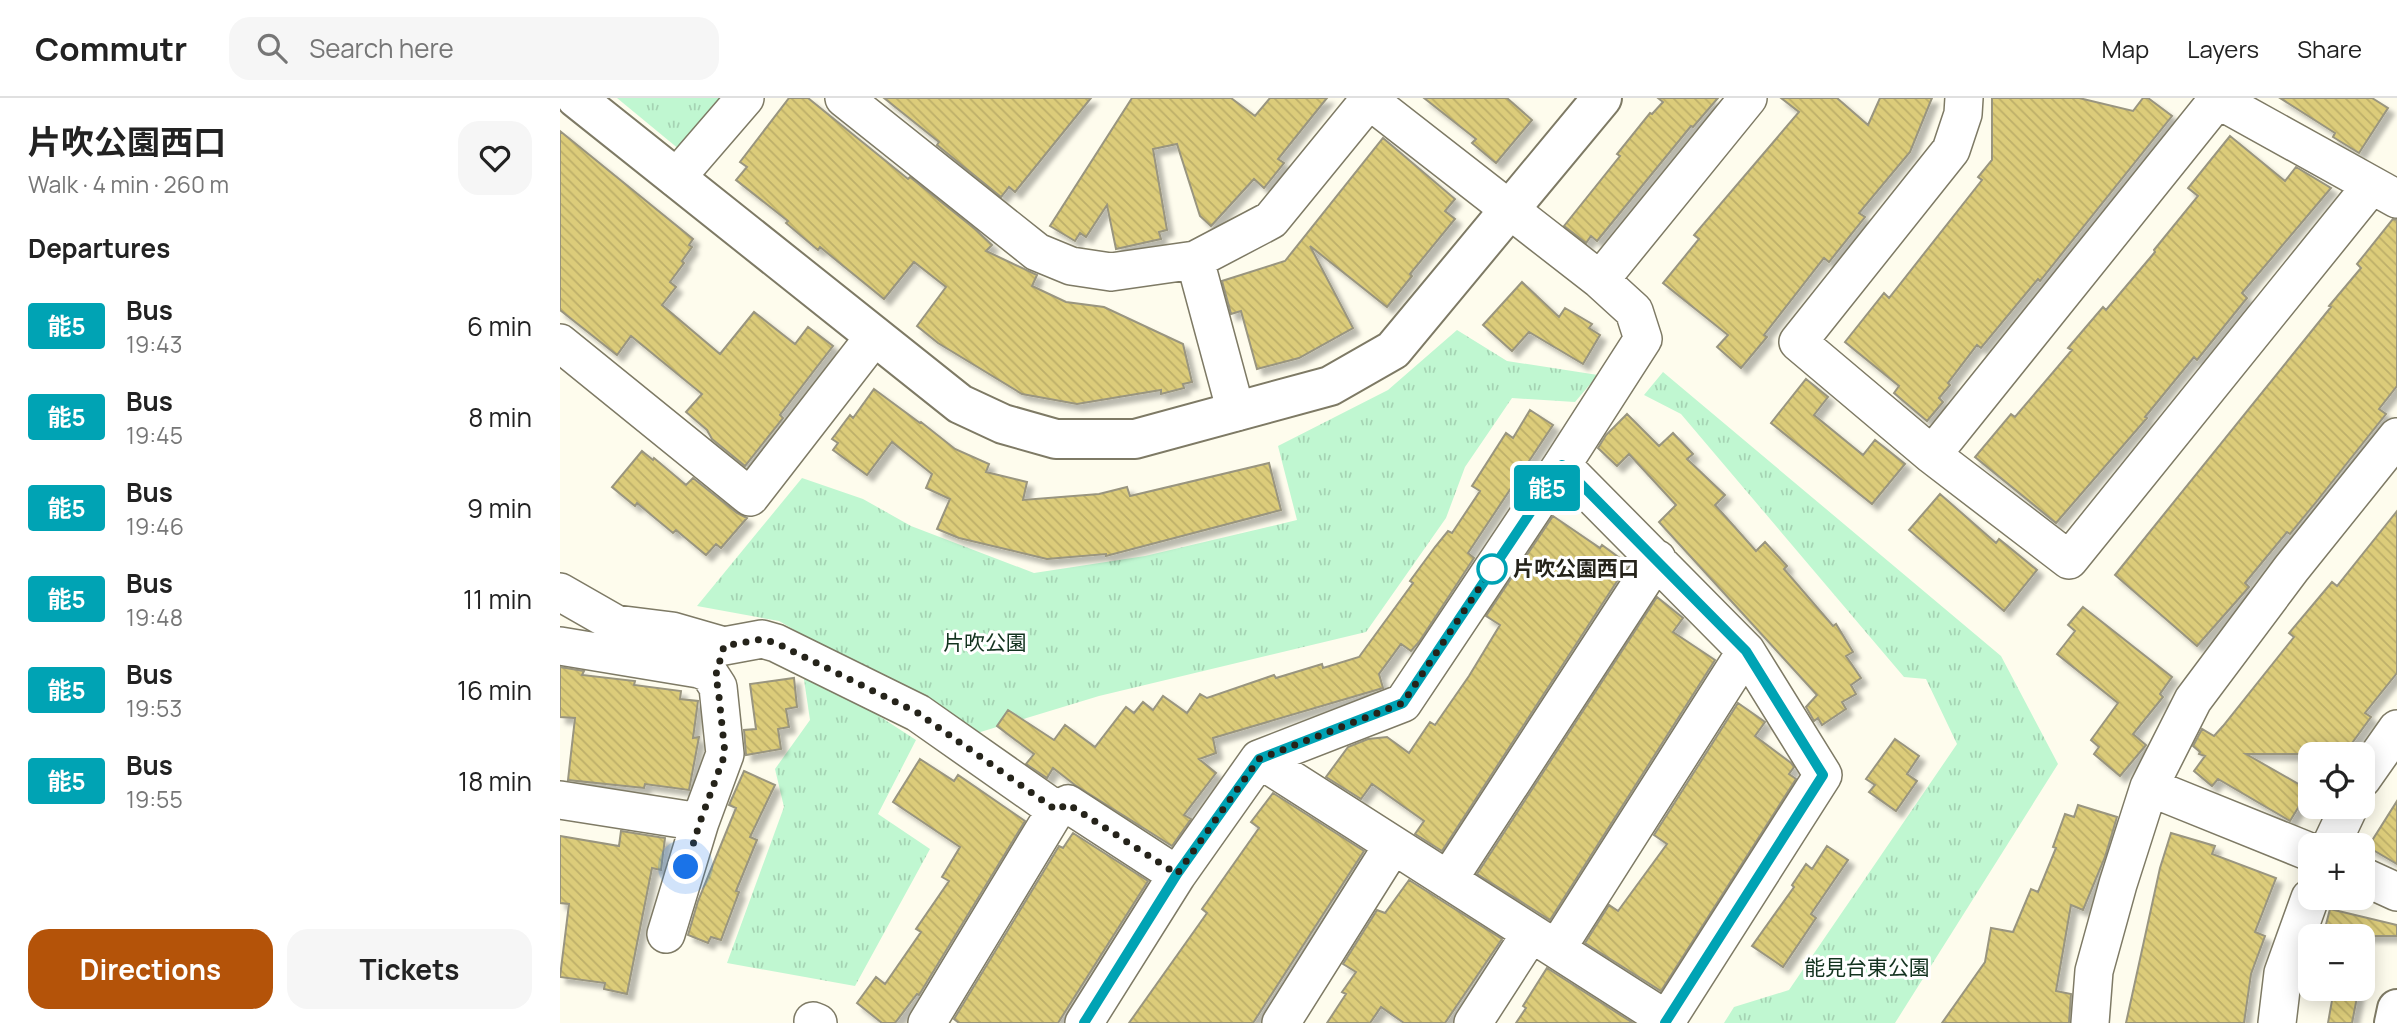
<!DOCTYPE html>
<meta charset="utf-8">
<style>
:root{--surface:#fff;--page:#f6f6f6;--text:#222;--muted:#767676;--line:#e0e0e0;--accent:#b45309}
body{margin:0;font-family:Manrope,"Noto Sans JP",sans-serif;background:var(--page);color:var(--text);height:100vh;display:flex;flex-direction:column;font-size:26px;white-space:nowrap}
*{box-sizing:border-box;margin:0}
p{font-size:23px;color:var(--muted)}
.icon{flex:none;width:38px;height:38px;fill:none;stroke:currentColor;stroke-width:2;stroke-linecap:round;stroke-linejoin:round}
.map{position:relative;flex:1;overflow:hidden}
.drawer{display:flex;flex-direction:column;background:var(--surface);width:560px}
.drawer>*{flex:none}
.badge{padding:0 14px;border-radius:5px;font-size:24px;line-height:46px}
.fabs{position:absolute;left:1738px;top:644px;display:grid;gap:14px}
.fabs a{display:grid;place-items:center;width:77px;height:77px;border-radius:14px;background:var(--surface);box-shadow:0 4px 18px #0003;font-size:35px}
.you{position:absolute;width:35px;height:35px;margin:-18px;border:5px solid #fff;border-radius:50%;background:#1a73e8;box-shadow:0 0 0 10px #1a73e833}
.map>.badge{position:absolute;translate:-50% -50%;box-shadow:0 0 0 4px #fff}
h2{padding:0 28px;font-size:26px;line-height:63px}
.round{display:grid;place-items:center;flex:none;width:74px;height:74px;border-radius:21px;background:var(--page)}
.overview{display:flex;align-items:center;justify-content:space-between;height:119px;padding:0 28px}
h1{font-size:33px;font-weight:700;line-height:52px}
.action{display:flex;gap:14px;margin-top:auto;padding:14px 28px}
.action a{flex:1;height:80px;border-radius:21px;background:var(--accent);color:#fff;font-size:28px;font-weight:700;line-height:80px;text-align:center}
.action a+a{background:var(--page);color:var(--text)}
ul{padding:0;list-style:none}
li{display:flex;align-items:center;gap:21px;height:91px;padding:0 28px}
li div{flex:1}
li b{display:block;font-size:26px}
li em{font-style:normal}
li .badge{min-width:77px;font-weight:700;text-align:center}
header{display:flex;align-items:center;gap:42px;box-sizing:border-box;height:98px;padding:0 35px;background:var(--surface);border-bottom:2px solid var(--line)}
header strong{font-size:33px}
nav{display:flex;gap:38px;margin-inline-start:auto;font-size:24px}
.search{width:490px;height:63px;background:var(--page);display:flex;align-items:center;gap:18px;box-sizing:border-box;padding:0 24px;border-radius:21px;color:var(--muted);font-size:26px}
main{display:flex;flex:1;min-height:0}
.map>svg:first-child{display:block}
</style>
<header>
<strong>Commutr</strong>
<div class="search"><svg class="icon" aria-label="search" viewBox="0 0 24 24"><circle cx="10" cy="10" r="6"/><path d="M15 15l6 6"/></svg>Search here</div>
<nav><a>Map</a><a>Layers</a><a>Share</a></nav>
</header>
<main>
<section class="drawer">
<div class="overview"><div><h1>片吹公園西口</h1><p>Walk · 4 min · 260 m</p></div><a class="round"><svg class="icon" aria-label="heart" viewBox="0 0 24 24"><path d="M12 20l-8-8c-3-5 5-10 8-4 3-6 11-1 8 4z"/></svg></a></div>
<h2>Departures</h2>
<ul>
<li><span class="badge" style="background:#00a3b4;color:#fff">能5</span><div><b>Bus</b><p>19:43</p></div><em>6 min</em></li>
<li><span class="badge" style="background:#00a3b4;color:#fff">能5</span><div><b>Bus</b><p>19:45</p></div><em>8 min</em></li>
<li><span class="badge" style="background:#00a3b4;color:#fff">能5</span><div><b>Bus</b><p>19:46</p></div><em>9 min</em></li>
<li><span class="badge" style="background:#00a3b4;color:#fff">能5</span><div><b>Bus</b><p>19:48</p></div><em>11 min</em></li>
<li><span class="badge" style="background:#00a3b4;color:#fff">能5</span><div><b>Bus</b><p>19:53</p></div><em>16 min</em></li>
<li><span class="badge" style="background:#00a3b4;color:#fff">能5</span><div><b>Bus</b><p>19:55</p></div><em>18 min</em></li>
</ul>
<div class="action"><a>Directions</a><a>Tickets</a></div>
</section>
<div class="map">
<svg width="1837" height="925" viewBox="0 0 1837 925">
<defs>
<pattern id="park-tufts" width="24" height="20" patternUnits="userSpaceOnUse" patternTransform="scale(1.75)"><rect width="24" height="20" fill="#c0f7d1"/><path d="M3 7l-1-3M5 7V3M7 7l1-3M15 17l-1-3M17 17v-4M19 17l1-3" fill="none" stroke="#a5d3b3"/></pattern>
<pattern id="building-back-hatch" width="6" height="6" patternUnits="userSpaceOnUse" patternTransform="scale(1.75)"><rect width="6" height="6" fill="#dccc7a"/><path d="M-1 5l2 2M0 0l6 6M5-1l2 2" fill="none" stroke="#bdaf69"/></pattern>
<filter id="shadow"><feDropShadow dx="6" dy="6" stdDeviation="2" flood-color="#0004"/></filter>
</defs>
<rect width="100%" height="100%" fill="#fefced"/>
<path fill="url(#park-tufts)" d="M 57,0 L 162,0 L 120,52 Z
M 897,232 L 947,263 L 1038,277 L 1015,304 L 952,300 L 905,369 L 886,420 L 806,534 L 539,598 L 414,636 L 219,523 L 137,508 L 242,380 L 303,401 L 351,428 L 474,475 L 585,458 L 737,422 L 718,348 L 828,292 Z
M 1103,274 L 1441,558 L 1498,666 L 1335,925 L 1164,925 L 1174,909 L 1229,892 L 1397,646 L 1366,581 L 1344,579 L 1121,316 L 1084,297 Z
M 242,568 L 356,642 L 318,716 L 370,751 L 295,888 L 167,865 L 224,709 L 215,671 L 250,622 Z"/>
<path fill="url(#building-back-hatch)" stroke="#99957f" stroke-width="2" filter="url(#shadow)" d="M 229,0 L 248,0 L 348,81 L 350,79 L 415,131 L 432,147 L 426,153 L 477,177 L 472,188 L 506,204 L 544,209 L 623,246 L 632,284 L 623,286 L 624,290 L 601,296 L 601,292 L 517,306 L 462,296 L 378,245 L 357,228 L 386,189 L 354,164 L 324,201 L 260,149 L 258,152 L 226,125 L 228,123 L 176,82 L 187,69 L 180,64 Z
M 324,0 L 531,0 L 455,94 L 449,89 L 441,99 L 377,47 L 379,44 Z
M 572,0 L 671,0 L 695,18 L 710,0 L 767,0 L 718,61 L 724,65 L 704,90 L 694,81 L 651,128 L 640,118 L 617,46 L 593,51 L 607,132 L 599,134 L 601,141 L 556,151 L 547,107 L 526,139 L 520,135 L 515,143 L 490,128 Z
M 864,0 L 947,0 L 972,22 L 936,65 L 912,45 L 916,41 Z
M 1098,0 L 1158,0 L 1133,29 L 1131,28 L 1037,143 L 1031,138 L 1026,145 L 1004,128 L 1060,58 L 1057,56 L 1090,15 L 1092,16 L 1103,4 Z
M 1221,0 L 1277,0 L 1308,27 L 1320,0 L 1372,0 L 1350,54 L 1299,115 L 1305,119 L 1269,164 L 1264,160 L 1204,237 L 1207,239 L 1181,270 L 1157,249 L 1168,237 L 1103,185 L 1139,141 L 1134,137 L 1239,14 Z
M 1432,0 L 1519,0 L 1573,13 L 1583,0 L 1588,0 L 1612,18 L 1480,183 L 1478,181 L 1421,250 L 1417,247 L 1388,285 L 1390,287 L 1379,300 L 1383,304 L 1367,323 L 1334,295 L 1339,288 L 1285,244 L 1324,195 L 1329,200 L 1422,82 L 1418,79 L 1432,62 Z
M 1720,0 L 1812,0 L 1828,10 L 1799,55 L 1773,39 L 1775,35 Z
M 0,33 L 133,141 L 129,147 L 132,149 L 122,163 L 124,165 L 110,184 L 116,189 L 102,207 L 160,256 L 194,214 L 235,246 L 248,229 L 273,248 L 220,317 L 223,320 L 185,368 L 152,341 L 147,332 L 126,314 L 142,296 L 71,238 L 57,257 L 0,212 Z
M 1670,38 L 1725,83 L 1736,69 L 1771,90 L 1682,195 L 1687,200 L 1637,262 L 1634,259 L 1585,319 L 1587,320 L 1496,425 L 1415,359 L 1451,316 L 1455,319 L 1512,252 L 1508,250 L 1543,209 L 1546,212 L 1595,154 L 1594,152 L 1638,98 L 1628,90 Z
M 823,40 L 895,101 L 885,113 L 895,121 L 850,176 L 852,178 L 827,209 L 750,148 L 793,230 L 739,260 L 697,271 L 681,213 L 671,216 L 662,183 L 725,163 Z
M 1833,121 L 1837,122 L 1837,288 L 1819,311 L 1826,316 L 1757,403 L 1730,436 L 1727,434 L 1685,485 L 1689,489 L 1637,548 L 1555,477 L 1771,209 L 1769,208 L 1801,170 L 1797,166 Z
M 962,184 L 999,219 L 1005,210 L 1032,226 L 1029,230 L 1040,237 L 1023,266 L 969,234 L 952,253 L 923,227 Z
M 1246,281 L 1268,299 L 1254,317 L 1303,357 L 1315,342 L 1345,366 L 1312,406 L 1211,325 Z
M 314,291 L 360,325 L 361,324 L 395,351 L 429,366 L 426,374 L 467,384 L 463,402 L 539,396 L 567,389 L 570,398 L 709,365 L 721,412 L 546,458 L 546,456 L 487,461 L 399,440 L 377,431 L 390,401 L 366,390 L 372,376 L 332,344 L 307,377 L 273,352 L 278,345 L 272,341 L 290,317 L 293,320 Z
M 970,312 L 993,327 L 908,455 L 914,460 L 859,544 L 851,553 L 841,546 L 819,576 L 823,590 L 653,640 L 656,655 L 639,661 L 656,675 L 624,717 L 631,721 L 612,748 L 515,687 L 493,670 L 487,680 L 466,666 L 474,656 L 437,628 L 448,612 L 494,642 L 505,627 L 535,649 L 566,609 L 574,615 L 583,604 L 593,612 L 603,598 L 627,615 L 640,596 L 647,600 L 714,577 L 716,580 L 762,566 L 763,570 L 799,559 L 853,485 L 850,483 L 875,449 L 888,433 L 892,435 L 920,393 L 912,388 L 946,335 L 953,340 Z
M 1067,316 L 1099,348 L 1113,335 L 1133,356 L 1127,361 L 1165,397 L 1155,407 L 1196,453 L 1205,444 L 1227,468 L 1224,471 L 1273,528 L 1276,526 L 1293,554 L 1286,558 L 1301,580 L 1291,587 L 1296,596 L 1282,604 L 1286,611 L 1262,627 L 1258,620 L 1254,623 L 1246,609 L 1257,597 L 1099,424 L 1116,407 L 1069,356 L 1057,368 L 1038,350 L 1046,337 Z
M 82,353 L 93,362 L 94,360 L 126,387 L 133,380 L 177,415 L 187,420 L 161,450 L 156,446 L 146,457 L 116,432 L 113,435 L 77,405 L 75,408 L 52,389 Z
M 1380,396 L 1436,445 L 1439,441 L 1477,472 L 1444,513 L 1349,432 Z
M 1837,413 L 1837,575 L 1805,615 L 1811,619 L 1784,656 L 1686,656 L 1749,692 L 1730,723 L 1658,681 L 1652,688 L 1634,673 L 1645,658 L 1639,656 L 1640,654 L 1633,648 L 1642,631 L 1654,638 L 1663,628 L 1734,539 L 1729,535 L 1772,484 L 1777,488 Z
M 993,418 L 1040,450 L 1042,447 L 1065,464 L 1060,471 L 1063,474 L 882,753 L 855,736 L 864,723 L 812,686 L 801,701 L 766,679 L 788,649 L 808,641 L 827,639 L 849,655 L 870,624 L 875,627 L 909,578 L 940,527 L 926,518 Z
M 1097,499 L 1123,520 L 1113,534 L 1155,562 L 990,822 L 917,776 Z
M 1523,509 L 1612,579 L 1600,596 L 1603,599 L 1573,636 L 1586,647 L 1560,678 L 1534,656 L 1539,649 L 1531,642 L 1558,605 L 1497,556 L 1515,533 L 1508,527 Z
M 0,569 L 24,573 L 22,577 L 75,583 L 74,587 L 121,593 L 120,601 L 138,603 L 133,640 L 139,639 L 129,692 L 85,686 L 84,690 L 8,682 L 15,620 L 0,619 Z
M 234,580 L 237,609 L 226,611 L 229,629 L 218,631 L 221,651 L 186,657 L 184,632 L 196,631 L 190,586 Z
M 1178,605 L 1205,624 L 1195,638 L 1231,665 L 1234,669 L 1229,676 L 1236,681 L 1101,893 L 1025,845 L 1049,807 L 1058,813 L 1107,746 L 1094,737 Z
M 1335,641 L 1359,658 L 1347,676 L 1357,683 L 1336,713 L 1309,694 L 1315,687 L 1306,681 Z
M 360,661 L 394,683 L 398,677 L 465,723 L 359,897 L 357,896 L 335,925 L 322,925 L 297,905 L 316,879 L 325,886 L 361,834 L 356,831 L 389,783 L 382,779 L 400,749 L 333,704 Z
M 184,673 L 215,687 L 190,739 L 197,742 L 176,793 L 179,794 L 161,842 L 151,839 L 148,845 L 128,837 L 138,803 L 176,710 L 169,707 Z
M 713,695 L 804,753 L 693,925 L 569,925 L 647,815 L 642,811 L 699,730 L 691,724 Z
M 1837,703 L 1837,766 L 1808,749 Z
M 1518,707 L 1557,719 L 1545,759 L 1523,812 L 1511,807 L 1496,893 L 1511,896 L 1509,925 L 1382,925 L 1425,864 L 1431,830 L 1453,834 L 1471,791 L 1478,794 L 1496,750 L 1493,749 L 1505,716 L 1514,719 Z
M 61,733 L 105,740 L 101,772 L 92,770 L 67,896 L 44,891 L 45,885 L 0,879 L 9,806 L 0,805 L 0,738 L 59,748 Z
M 513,735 L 588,783 L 498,925 L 399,925 L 394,921 L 499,748 L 503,750 Z
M 1611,735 L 1655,748 L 1652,756 L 1716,780 L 1695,834 L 1705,838 L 1691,876 L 1684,925 L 1566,925 L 1600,770 Z
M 1267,748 L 1288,762 L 1251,816 L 1256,820 L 1223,869 L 1192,848 L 1234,789 L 1232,787 L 1246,766 L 1252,771 Z
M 849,782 L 942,841 L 885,925 L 844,925 L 821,909 L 810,925 L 767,925 L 786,896 L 782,894 L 796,874 L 783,866 L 817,812 L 825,815 Z
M 1770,811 L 1837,827 L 1837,838 L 1763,838 Z
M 987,870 L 1073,925 L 956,925 L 966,910 L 963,908 Z
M 1774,891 L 1798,894 L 1792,925 L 1768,925 Z"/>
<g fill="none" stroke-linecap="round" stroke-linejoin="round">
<g stroke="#7e7a65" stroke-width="40">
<path id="street" d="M 284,0 L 477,154 L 511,168 L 551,174 L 635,162 L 711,122 L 809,2 L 1040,182 L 1074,213 L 1083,241 L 1002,367 L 843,605 L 699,661 L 617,777 L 524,925
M 1404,0 L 1403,16 L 1391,52 L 1238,244 L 1372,357 L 1509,462 L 1811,88
M 1655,0 L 1837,101
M 116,80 L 185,0
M 635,162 L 676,314
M 1040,182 L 1188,0
M 0,245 L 190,399 L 314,239
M 1372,357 L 1658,1
M 1002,367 L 1186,553 L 1263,677 L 1105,925
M 0,494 L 56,526 L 112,533 L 164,548 L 202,541 L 216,545 L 358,615 L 496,712
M 0,548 L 139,571 L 149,575 L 158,589 L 165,656 L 140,724 L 0,702
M 699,661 L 1107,922
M 1802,681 L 1837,631
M 1589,689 L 1750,754
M 1771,747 L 1789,709
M 1802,778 L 1837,794
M 888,782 L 1097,461
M 106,836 L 140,724
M 997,850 L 1186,553
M 253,923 L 258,925
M 367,925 L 496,712 L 508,706 L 617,777
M 721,925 L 833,747
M 913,925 L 971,835
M 1530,925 L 1534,873 L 1558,786 L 1589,689 L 1633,602 L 1731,471 L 1837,339
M 1717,925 L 1723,875 L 1750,800"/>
</g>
<g stroke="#7e7a65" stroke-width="42">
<path id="secondary" d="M 16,0 L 400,306 L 443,326 L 496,341 L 575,341 L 770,288 L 833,252 L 1042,0
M 1834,925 L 1837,911"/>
</g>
<use href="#street" stroke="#fff" stroke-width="37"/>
<use href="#secondary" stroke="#fff" stroke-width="38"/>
</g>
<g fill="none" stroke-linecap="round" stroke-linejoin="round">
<g stroke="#fff" stroke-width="16">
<path id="line" d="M 524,925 L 617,776 L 699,661 L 843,605 L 1002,367 L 1186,553 L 1263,677 L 1105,925"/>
</g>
<use href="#line" stroke="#00a3b4" stroke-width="10"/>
<path stroke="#25231a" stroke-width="7" stroke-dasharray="0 12.6" d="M 126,769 L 140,724 L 165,656 L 158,589 L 155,580 L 164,548 L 202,541 L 216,545 L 358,615 L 496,712 L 508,706 L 617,776 L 699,661 L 843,605 L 932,471"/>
</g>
<circle fill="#fff" stroke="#00a3b4" stroke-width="3.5" cx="932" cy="471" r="14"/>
<g text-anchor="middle" stroke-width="6" stroke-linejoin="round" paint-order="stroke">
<g font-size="21" font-weight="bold" fill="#25231a" stroke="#fff" text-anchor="start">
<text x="953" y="478">片吹公園西口</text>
</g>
<g font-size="21" fill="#13331f" stroke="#fff">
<text x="425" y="552">片吹公園</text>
<text x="1307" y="877">能見台東公園</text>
</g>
</g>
</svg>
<div class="fabs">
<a><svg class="icon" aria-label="locate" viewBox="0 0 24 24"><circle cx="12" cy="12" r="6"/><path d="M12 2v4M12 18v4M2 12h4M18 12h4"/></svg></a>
<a>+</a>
<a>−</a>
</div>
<div class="you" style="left:126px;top:769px"></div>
<b class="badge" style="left:987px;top:390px;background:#00a3b4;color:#fff">能5</b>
</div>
</main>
